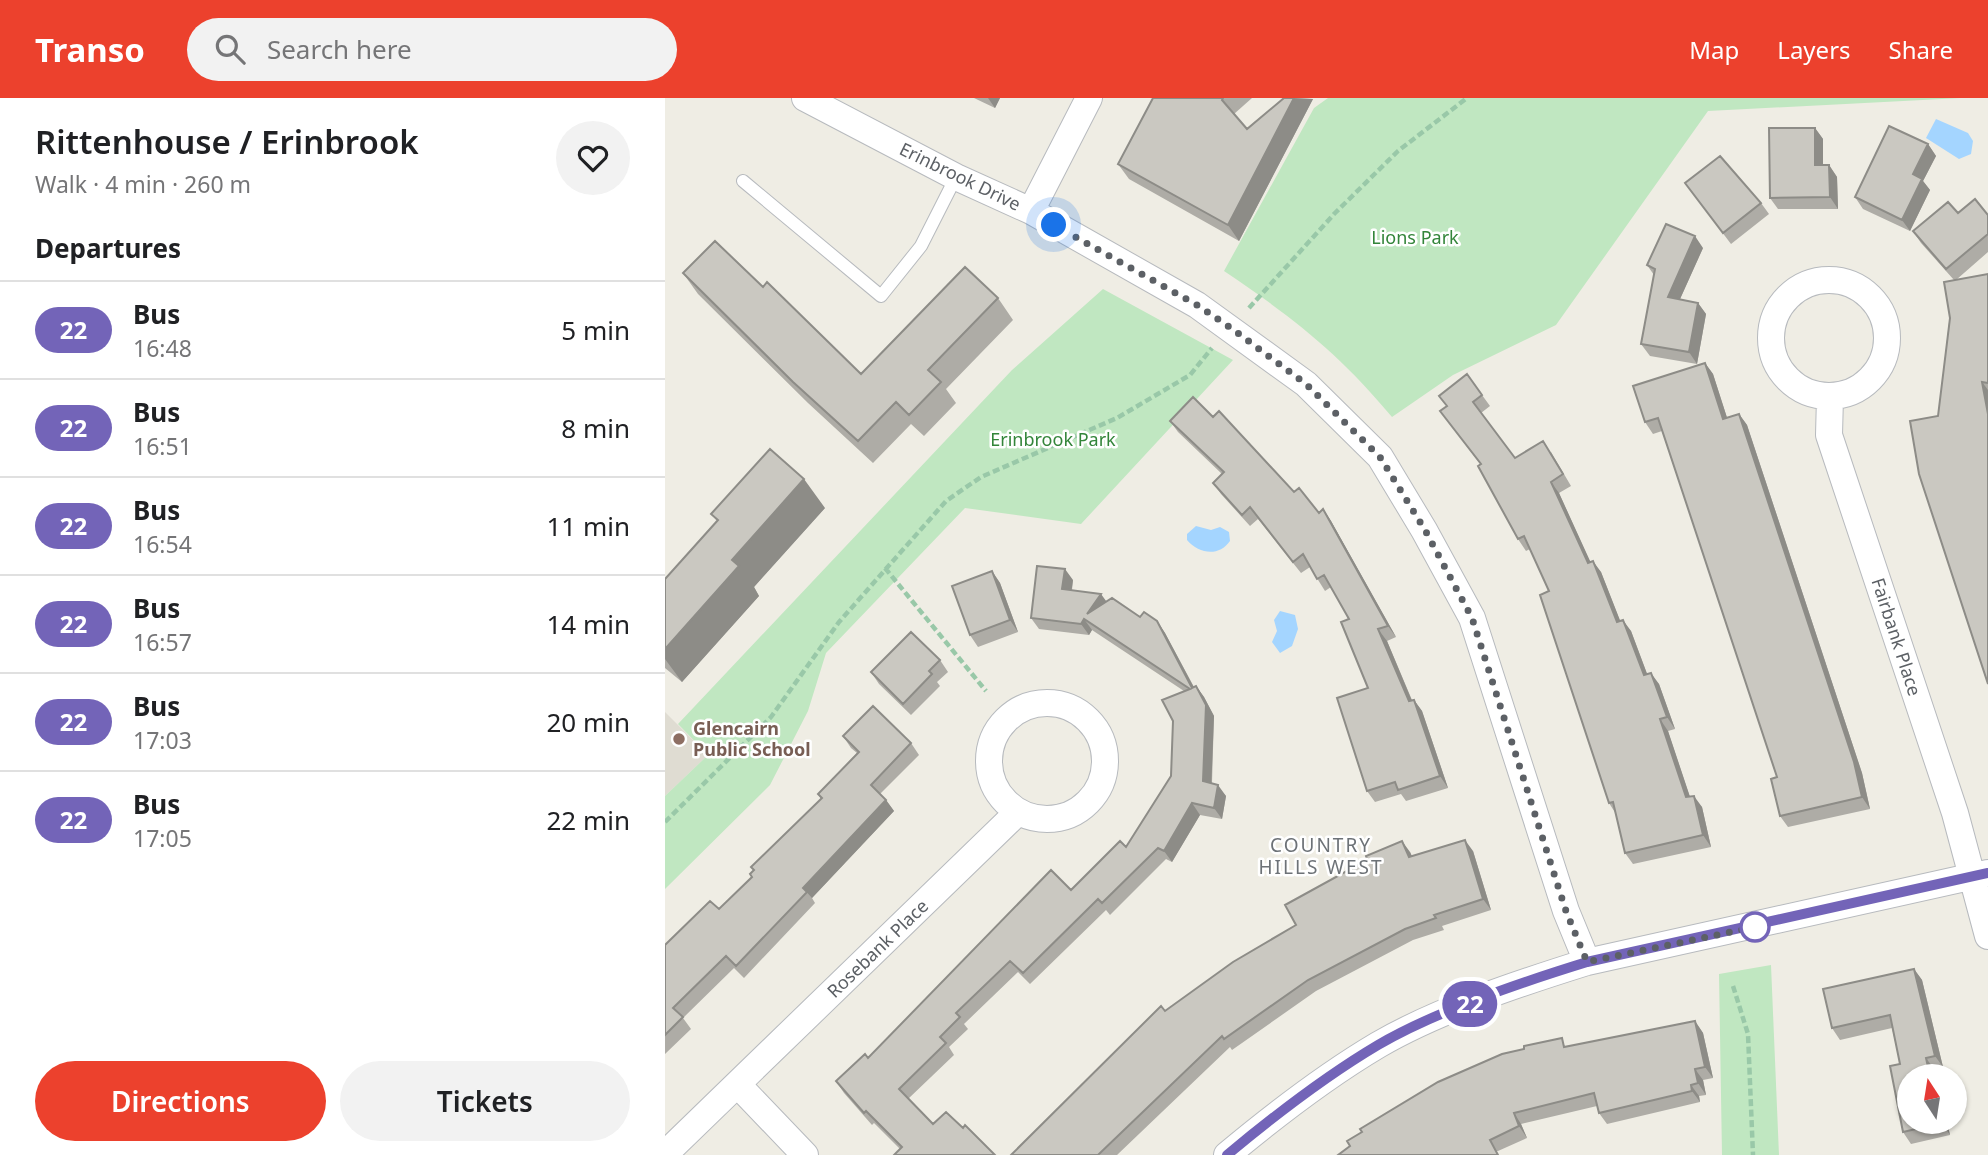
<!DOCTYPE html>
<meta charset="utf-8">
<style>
:root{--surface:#fff;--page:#f2f2f2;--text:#202124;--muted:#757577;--line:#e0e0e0;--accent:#ec412d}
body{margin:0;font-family:"Noto Sans",sans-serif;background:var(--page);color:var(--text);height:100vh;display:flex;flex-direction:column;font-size:26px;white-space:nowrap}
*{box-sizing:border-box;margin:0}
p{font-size:23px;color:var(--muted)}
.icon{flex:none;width:38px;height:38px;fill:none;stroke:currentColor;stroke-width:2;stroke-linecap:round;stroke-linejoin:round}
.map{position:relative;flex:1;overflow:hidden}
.panel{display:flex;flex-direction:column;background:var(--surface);width:665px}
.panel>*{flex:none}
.badge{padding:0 14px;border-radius:23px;font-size:24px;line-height:46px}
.needle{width:46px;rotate:348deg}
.buttons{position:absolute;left:1232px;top:966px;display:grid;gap:14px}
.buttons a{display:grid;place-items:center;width:70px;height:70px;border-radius:50%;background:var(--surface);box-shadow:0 2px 5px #0004;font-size:35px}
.you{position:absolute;width:35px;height:35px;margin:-18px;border:5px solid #fff;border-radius:50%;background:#1a73e8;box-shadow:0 0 0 10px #1a73e833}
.map>.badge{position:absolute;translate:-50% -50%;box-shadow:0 0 0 4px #fff}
h2{padding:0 35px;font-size:26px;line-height:63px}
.round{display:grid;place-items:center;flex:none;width:74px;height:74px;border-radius:37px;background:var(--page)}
.head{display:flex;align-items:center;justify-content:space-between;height:119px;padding:0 35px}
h1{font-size:33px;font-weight:600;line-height:52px}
.cta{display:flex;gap:14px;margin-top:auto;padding:14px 35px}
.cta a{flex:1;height:80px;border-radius:42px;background:var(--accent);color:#fff;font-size:28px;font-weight:600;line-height:80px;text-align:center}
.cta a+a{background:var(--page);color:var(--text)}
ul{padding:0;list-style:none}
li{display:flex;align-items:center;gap:21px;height:98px;padding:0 35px;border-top:2px solid var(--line)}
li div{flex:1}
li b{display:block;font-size:26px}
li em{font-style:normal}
li .badge{min-width:77px;font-weight:700;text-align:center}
header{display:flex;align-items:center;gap:42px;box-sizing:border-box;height:98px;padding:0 35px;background:var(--accent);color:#fff}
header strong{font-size:33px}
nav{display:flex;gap:38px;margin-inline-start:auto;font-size:24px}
.search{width:490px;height:63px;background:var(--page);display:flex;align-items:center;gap:18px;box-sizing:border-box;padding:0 24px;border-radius:38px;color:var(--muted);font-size:26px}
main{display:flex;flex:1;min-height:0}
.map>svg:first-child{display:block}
</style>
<header>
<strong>Transo</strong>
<div class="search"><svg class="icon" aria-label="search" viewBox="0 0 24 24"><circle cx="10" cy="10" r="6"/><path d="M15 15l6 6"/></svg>Search here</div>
<nav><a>Map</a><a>Layers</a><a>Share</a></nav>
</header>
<main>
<section class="panel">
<div class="head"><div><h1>Rittenhouse / Erinbrook</h1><p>Walk · 4 min · 260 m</p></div><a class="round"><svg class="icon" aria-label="heart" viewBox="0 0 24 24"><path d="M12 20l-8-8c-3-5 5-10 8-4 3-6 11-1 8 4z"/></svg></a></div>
<h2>Departures</h2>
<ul>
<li><span class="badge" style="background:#7364b8;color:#fff">22</span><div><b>Bus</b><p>16:48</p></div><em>5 min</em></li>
<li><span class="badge" style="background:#7364b8;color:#fff">22</span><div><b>Bus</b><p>16:51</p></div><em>8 min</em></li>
<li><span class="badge" style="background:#7364b8;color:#fff">22</span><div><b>Bus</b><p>16:54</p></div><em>11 min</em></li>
<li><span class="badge" style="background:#7364b8;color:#fff">22</span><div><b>Bus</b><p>16:57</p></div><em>14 min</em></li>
<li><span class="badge" style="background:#7364b8;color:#fff">22</span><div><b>Bus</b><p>17:03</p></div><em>20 min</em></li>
<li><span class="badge" style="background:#7364b8;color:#fff">22</span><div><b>Bus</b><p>17:05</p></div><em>22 min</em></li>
</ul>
<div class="cta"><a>Directions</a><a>Tickets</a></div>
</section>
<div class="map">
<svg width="1323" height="1057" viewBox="0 0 1323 1057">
<rect width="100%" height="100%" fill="#efede4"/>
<path fill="#dfdcd2" d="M 0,614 L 43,657 L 0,698 Z"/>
<path fill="#c0e7c1" d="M 663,0 L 1296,0 L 1043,13 L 891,227 L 788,277 L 727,319 C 674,255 627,219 559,173 L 649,10 Z
M 438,191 L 568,262 L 416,426 L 300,410 L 161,555 L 143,613 L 105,687 L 0,791 L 0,698 L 43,657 L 13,626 L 347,272 Z
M 1106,867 L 1114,1057 L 1057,1057 L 1054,876 Z"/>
<path fill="#a4d5ff" d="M 1271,21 L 1303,35 L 1308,43 L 1306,56 L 1294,61 L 1261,40 Z
M 531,428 L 546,432 L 555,429 L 564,434 L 565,443 C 554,459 534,456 522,442 L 522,436 Z
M 615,513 L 630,517 L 633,531 L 627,548 L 615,555 L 607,544 L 612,533 L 609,522 Z"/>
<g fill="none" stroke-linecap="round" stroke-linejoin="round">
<g stroke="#b7babe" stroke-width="14">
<path id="service" d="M 78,83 L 216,198 L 256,148 L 291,79"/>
</g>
<g stroke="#b7babe" stroke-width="28">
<path id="minor" d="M 140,0 L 291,79 L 366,113 L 532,207 L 641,286 L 715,359 L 759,432 L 807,520 L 901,813 L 922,864
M 366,113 L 424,0
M1106 240a58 58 0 1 1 116 0a58 58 0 1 1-116 0Z
M 1165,299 L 1164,337 L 1290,715 L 1323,838
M324 663a58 58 0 1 1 116 0a58 58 0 1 1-116 0Z
M 74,988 L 140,1057
M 0,1056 L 353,714
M 562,1057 C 610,1017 659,979 713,947 C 773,912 855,885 922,864 L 1323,775"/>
</g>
<path stroke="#99c8a8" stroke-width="4.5" stroke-dasharray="7 3.5" stroke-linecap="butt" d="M 584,210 L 670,115 L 733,53 L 802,0
M 220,470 L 321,593
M 0,724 L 106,619 L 174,524 L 281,403 L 316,379 L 452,320 L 525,277 L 547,250
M 1068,888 L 1083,936 L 1088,1057"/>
<use href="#service" stroke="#fff" stroke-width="12"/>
<use href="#minor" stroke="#fff" stroke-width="26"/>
</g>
<path fill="#aeaca6" d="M 309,0 L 335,0 L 330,10 Z
M 488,0 L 587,0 L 569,16 L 582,31 L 619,0 L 648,1 L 574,143 L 464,81 L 453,66 Z
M 1150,30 L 1158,41 L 1158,67 L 1164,67 L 1172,79 L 1173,111 L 1113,111 L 1105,100 Z
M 1263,46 L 1271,58 L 1258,83 L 1265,92 L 1245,133 L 1198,111 L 1190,99 Z
M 1020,85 L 1096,105 L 1104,116 L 1066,146 Z
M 1293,115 L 1323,117 L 1323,154 L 1291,182 L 1323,176 L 1323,586 L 1273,318 L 1289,182 L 1256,145 L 1248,133 Z
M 1038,150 L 1015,201 L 1033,205 L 1041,216 L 1032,266 L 985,258 L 976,246 L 989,177 L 982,167 Z
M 18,175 L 98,189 L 196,276 L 333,200 L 348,222 L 281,291 L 291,305 L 259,338 L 246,326 L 208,365 L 143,305 L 33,196 Z
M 1040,265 L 1048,276 L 1062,320 L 1074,316 L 1082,327 L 1197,675 L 1205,711 L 1123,729 L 1115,718 L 1112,679 L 997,333 L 988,336 L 980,324 Z
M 817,297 L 825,308 L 816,315 L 850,360 L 886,354 L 906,388 L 894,395 L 925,464 L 936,474 L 955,523 L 966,533 L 982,576 L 994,586 L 1010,631 L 1003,633 L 1025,699 L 1037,709 L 1046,749 L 968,766 L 960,755 L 951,716 L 944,705 L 884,493 L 865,451 L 861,453 L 853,441 L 816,367 L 775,313 Z
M 505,323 L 629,394 L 654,415 L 658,411 L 666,423 L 731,539 L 722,543 L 747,602 L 749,602 L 757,613 L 783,690 L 741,703 L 736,696 L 710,704 L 702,693 L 703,590 L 684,521 L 666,489 L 660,493 L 645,469 L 636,475 L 593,421 L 585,428 L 556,396 L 548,385 L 557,376 L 513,334 Z
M 160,410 L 89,489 L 94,498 L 17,584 L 0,570 L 0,481 L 52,423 L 46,416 Z
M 327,473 L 335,485 L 353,534 L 313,549 L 305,537 Z
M 408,482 L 407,492 L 441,504 L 475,519 L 492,523 L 500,535 L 529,589 L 531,588 L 539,599 L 549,618 L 547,685 L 561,698 L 557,721 L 535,717 L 507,764 L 501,761 L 445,817 L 441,812 L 365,886 L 353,874 L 299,926 L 303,931 L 284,949 L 289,957 L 243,1001 L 268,1026 L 298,1030 L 330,1057 L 235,1051 L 209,1025 L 207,1027 L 179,995 L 171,983 L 203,960 L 406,792 L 461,749 L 506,678 L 519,593 L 427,532 L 424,537 L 374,531 L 366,520 Z
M 275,562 L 283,574 L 272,584 L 275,588 L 246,617 L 214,586 L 206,574 Z
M 178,638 L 246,645 L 254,657 L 215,696 L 221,702 L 229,713 L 147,800 L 150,805 L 79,880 L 69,870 L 18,920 L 26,931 L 0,956 L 0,847 L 54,811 L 87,780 L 89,772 L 86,769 L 156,701 L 153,696 L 192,655 L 186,650 Z
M 808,753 L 826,812 L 777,828 L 779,832 L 748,842 L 651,893 L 567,952 L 565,949 L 452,1057 L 346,1057 L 500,913 L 631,827 L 745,754 L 747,758 Z
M 1249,871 L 1257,882 L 1278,969 L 1269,971 L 1271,978 L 1244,978 L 1282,1024 L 1285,1037 L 1246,1046 L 1238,1034 L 1235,966 L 1227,930 L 1175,942 L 1167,930 Z
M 1030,923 L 1038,935 L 1048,980 L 1038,982 L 1041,997 L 1034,998 L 1035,1004 L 942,1026 L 934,1015 L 932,1008 L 856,1026 L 862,1040 L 833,1053 L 673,1057 L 903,948 Z"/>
<path fill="#8d8c87" d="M 323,0 L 335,0 L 330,10 Z
M 629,0 L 648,1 L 574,143 L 563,127 Z
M 1150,30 L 1158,41 L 1158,79 L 1150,67 Z
M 1263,46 L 1271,58 L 1258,83 L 1265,92 L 1245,133 L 1237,122 L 1248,76 Z
M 1164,67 L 1172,79 L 1173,111 L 1165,99 Z
M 1030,138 L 1038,150 L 1011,210 L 1003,199 Z
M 1033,205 L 1041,216 L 1032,266 L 1024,254 Z
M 1040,265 L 1048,276 L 1066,332 L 1058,321 Z
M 1317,284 L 1323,292 L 1323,316 Z
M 1074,316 L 1082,327 L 1197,675 L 1205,711 L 1197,699 Z
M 139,381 L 160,410 L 89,489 L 94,498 L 17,584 L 0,561 L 0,551 L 67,462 Z
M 886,384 L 894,395 L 931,476 L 923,465 Z
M 658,411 L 666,423 L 731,539 L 723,528 Z
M 928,463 L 936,474 L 960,535 L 952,524 Z
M 400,471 L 408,482 L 405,503 L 397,491 Z
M 327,473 L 335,485 L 353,534 L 345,522 Z
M 436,496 L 444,507 L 422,516 Z
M 419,521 L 427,532 L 424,537 L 416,526 Z
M 958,522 L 966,533 L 987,589 L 979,577 Z
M 492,523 L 500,535 L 535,601 L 527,590 Z
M 713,531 L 722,543 L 752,615 L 744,603 Z
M 986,575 L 994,586 L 1010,631 L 1002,619 Z
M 531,588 L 539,599 L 549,618 L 546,695 L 538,683 Z
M 749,602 L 757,613 L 783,690 L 775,678 Z
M 995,621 L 1003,633 L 1029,711 L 1021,699 Z
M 553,687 L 561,698 L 557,721 L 549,710 Z
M 1029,698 L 1037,709 L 1046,749 L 1038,737 Z
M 221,702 L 229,713 L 147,800 L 138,790 Z
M 527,705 L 535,717 L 507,764 L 499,753 Z
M 800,742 L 808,753 L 826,812 L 818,801 Z
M 737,743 L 745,754 L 752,771 L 744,759 Z
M 1249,871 L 1257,882 L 1278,969 L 1270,958 Z
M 1030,923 L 1038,935 L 1048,980 L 1040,969 Z
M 1261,960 L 1269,971 L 1271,978 L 1265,978 Z
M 1030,971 L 1038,982 L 1041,997 L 1033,985 Z
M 1026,987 L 1034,998 L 1035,1004 L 1027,993 Z
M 849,1015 L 856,1026 L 862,1040 L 854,1028 Z
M 1276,1024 L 1282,1024 L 1285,1037 L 1277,1025 Z"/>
<path fill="#cac8c1" stroke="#8d8c87" stroke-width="2" d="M 488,0 L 558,0 L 557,2 L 582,31 L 619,0 L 629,0 L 563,127 L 453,66 Z
M 1224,28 L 1263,46 L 1248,76 L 1257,81 L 1237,122 L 1190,99 Z
M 1104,30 L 1150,30 L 1150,67 L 1164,67 L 1165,99 L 1105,100 Z
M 1055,58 L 1096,105 L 1058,135 L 1020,85 Z
M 1310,101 L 1323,117 L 1323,136 L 1281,171 L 1248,133 L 1283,104 L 1293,115 Z
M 1001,126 L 1030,138 L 1003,199 L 1033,205 L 1024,254 L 976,246 L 990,171 L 982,167 Z
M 50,143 L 98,189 L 102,184 L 196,276 L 300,169 L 333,200 L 263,272 L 276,284 L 244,317 L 231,304 L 193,343 L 128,284 L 18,175 Z
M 1323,176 L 1323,285 L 1317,284 L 1323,316 L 1323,586 L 1254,376 L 1245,323 L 1273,318 L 1285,220 L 1279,184 Z
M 1040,265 L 1058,321 L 1074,316 L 1189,664 L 1197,699 L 1115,718 L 1106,681 L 1112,679 L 993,320 L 980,324 L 968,288 Z
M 802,276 L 817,297 L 808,304 L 850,360 L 878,343 L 898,376 L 886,384 L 923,465 L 928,463 L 952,524 L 958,522 L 979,577 L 986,575 L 1002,619 L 995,621 L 1021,699 L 1029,698 L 1038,737 L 960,755 L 948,704 L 944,705 L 875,497 L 884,493 L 859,438 L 853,441 L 813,368 L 816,366 L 775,313 L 782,308 L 774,298 Z
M 528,299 L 548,319 L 554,313 L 629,394 L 634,390 L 654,415 L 658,411 L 723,528 L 713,531 L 744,603 L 749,602 L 775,678 L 733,692 L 730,684 L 702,693 L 672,600 L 703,590 L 676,524 L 684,521 L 659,477 L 652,481 L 638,456 L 628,464 L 585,409 L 577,417 L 548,385 L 559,374 L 505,323 Z
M 105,351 L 139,381 L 67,462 L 74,468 L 0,551 L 0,481 L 53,422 L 46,416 Z
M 372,468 L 400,471 L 397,491 L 436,496 L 422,516 L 447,500 L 475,519 L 479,514 L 492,523 L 527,590 L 531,588 L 541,607 L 538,683 L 553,687 L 549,710 L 527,705 L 499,753 L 493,750 L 437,805 L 433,801 L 358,875 L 345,863 L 291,915 L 295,919 L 275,939 L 281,945 L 234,991 L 268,1026 L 281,1014 L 298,1030 L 300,1027 L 330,1057 L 229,1057 L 237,1049 L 201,1013 L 199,1015 L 171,983 L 200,956 L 203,960 L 386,772 L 406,792 L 455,743 L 461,749 L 506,678 L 508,623 L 497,602 L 525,591 L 419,521 L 416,526 L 366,520 Z
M 327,473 L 345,522 L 305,537 L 287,488 Z
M 246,534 L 275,562 L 264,573 L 267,576 L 238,606 L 206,574 Z
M 208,608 L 246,645 L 206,687 L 221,702 L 138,790 L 142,794 L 71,868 L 61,858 L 8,910 L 18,919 L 0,937 L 0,847 L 45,803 L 54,811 L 87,779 L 85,776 L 89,772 L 86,769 L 157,700 L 153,696 L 194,654 L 178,638 Z
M 800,742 L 818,801 L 769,817 L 771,820 L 740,831 L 643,882 L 559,941 L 557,938 L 433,1057 L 346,1057 L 496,908 L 500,913 L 568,864 L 631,827 L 620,807 L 702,762 L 701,758 L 737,743 L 744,759 Z
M 1249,871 L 1270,958 L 1261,960 L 1265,978 L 1244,978 L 1244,1024 L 1276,1024 L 1277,1025 L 1238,1034 L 1225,968 L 1235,966 L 1225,917 L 1167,930 L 1158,891 Z
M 1030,923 L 1040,969 L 1030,971 L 1033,985 L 1026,987 L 1027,993 L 934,1015 L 929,995 L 849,1015 L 854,1028 L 825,1042 L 833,1057 L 673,1057 L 685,1048 L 682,1043 L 697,1034 L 695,1031 L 773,984 L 837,956 L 859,951 L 859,948 L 897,940 L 899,949 Z"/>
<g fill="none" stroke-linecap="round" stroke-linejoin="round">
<g stroke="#fff" stroke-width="16">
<path id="line" d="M 562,1057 C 610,1017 659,979 713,947 C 771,913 857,884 922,864 L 1323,775"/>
</g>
<use href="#line" stroke="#7364b8" stroke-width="10"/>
<path stroke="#5c6065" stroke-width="7" stroke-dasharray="0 12.6" d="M 389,127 L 532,207 L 566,230 L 641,286 L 715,359 L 760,432 L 807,520 L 901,813 L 922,864 L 1090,829"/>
</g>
<circle fill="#8d6e63" stroke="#fff" stroke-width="2.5" cx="14" cy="641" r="7"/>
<circle fill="#fff" stroke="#7364b8" stroke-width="3.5" cx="1090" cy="829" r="14"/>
<g text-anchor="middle" stroke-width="5" stroke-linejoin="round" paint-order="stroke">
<g font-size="18" fill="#5c6065" stroke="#fff">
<text transform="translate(295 79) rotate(26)" y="6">Erinbrook Drive</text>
<text transform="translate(1231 539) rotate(72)" y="6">Fairbank Place</text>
<text transform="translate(213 851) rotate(-44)" y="6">Rosebank Place</text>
</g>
<g font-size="18" fill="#33853a" stroke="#fff">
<text x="750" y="146">Lions Park</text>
<text x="388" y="348">Erinbrook Park</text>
</g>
<g font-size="18" font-weight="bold" fill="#785e54" stroke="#fff" text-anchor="start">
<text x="28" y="637">Glencairn<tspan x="28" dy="21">Public School</tspan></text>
</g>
<g font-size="19" letter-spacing="2" fill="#6d7277" stroke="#fff">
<text x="656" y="754">COUNTRY<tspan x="656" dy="22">HILLS WEST</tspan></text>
</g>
</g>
</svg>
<div class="buttons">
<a><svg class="needle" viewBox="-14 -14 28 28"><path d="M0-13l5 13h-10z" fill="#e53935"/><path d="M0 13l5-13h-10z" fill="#757577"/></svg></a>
</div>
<div class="you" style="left:389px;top:127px"></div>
<b class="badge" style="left:805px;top:906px;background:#7364b8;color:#fff">22</b>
</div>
</main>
